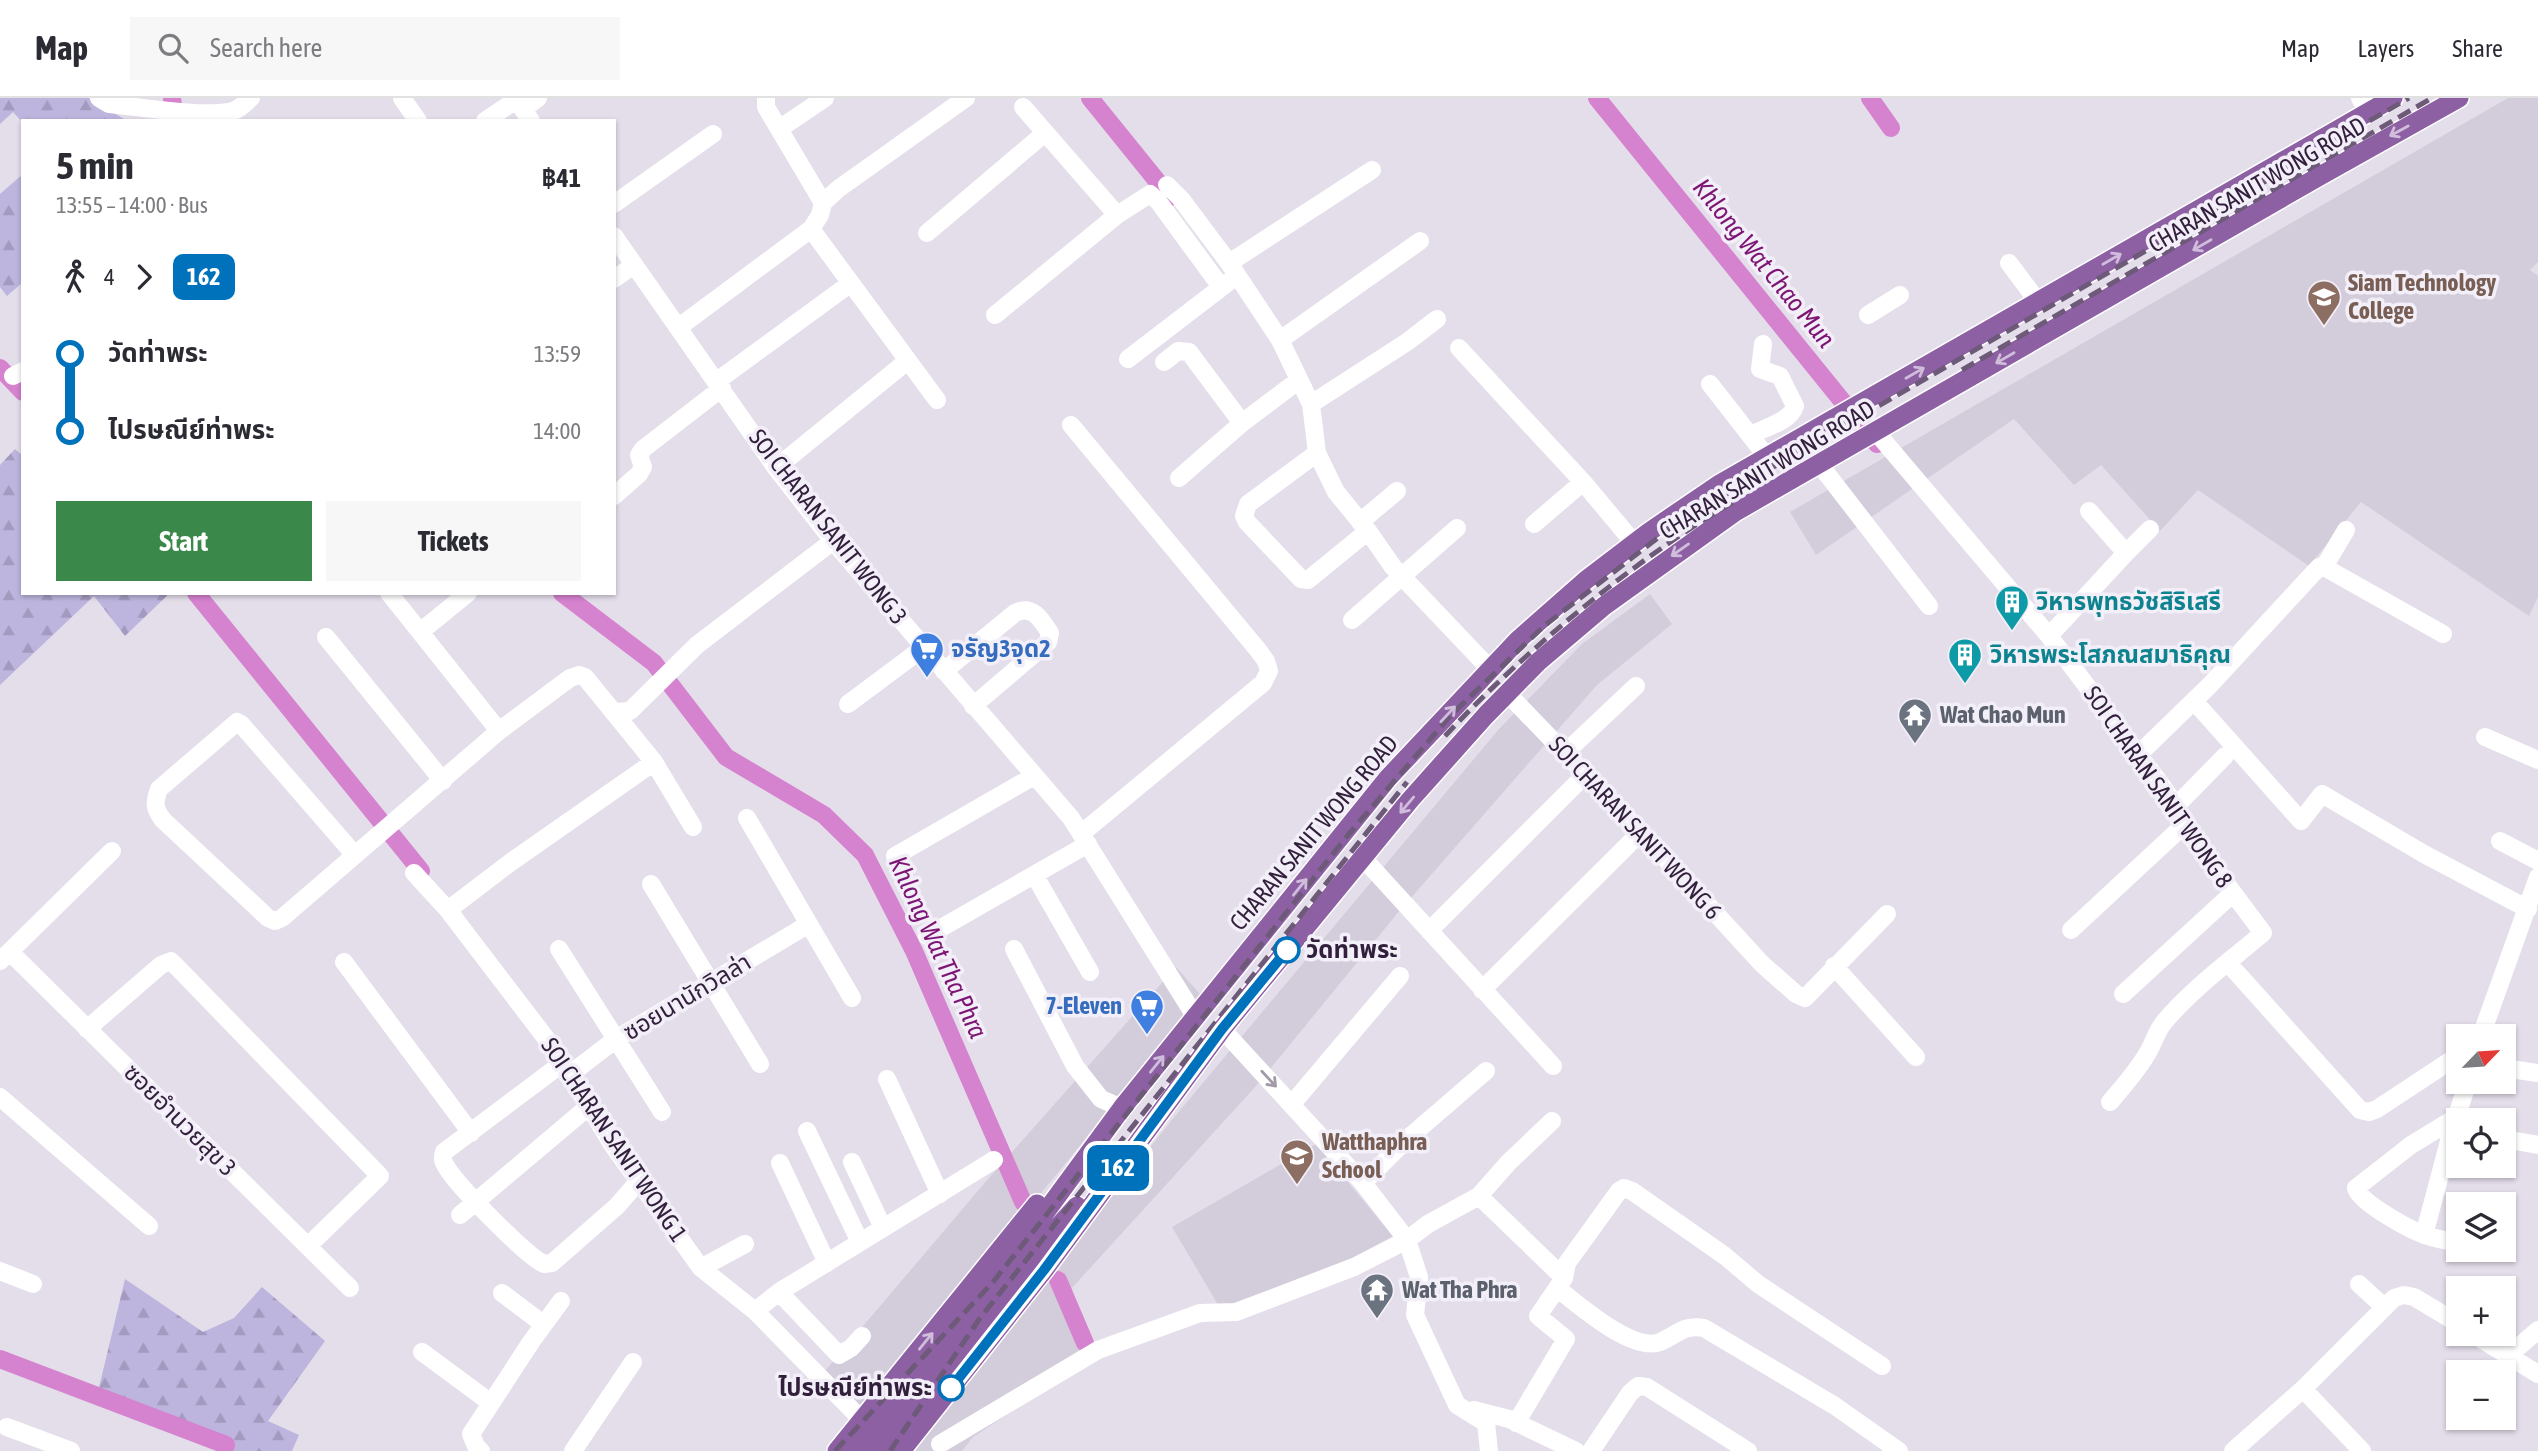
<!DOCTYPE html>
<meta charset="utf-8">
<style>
:root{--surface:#fff;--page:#f7f7f7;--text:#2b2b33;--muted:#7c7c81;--line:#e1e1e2;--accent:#3a894b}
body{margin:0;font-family:"Asap Condensed","Noto Sans Thai",sans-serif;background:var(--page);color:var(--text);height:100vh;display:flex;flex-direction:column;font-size:26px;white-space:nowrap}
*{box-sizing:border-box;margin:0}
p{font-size:23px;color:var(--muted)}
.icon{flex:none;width:38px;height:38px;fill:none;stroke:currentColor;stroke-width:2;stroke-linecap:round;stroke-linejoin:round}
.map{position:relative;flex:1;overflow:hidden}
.panel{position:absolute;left:21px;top:21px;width:595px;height:476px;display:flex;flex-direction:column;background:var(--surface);border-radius:0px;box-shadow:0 2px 5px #0004}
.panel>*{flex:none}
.badge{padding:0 14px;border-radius:10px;font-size:24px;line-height:46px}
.needle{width:46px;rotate:65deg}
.fabs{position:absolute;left:2446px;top:926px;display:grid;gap:14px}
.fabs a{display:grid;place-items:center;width:70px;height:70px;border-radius:0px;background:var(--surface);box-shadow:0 2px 5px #0004;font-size:35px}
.map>.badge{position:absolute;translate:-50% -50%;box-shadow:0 0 0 4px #fff}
.legs{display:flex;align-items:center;gap:10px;height:77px;padding:0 35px;font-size:23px}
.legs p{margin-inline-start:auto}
.summary{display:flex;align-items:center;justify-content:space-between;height:119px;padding:0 35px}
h1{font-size:38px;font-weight:700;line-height:52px}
.primary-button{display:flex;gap:14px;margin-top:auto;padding:14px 35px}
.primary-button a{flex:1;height:80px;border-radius:0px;background:var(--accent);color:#fff;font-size:28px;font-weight:700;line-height:80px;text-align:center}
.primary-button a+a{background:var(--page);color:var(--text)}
ul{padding:0 35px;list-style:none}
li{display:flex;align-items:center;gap:24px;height:77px;font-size:26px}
li i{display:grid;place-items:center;width:10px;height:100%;margin:0 9px;background:currentColor}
li i::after{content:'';width:18px;height:18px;margin:-9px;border:5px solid;border-radius:50%;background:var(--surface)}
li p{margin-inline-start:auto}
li:first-child i{background:linear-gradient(#0000 50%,currentColor 0)}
li:last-child i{background:linear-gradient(currentColor 50%,#0000 0)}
header{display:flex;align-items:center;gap:42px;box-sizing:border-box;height:98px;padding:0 35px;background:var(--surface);border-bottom:2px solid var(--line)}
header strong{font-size:33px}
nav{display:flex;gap:38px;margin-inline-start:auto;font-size:24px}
.search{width:490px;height:63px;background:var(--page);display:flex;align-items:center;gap:18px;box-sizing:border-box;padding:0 24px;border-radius:0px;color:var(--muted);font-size:26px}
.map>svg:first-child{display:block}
</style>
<header>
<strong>Map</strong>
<div class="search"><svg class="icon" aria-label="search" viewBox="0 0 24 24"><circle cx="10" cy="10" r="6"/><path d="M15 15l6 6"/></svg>Search here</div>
<nav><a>Map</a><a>Layers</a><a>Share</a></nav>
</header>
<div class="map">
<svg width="2538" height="1353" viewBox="0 0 2538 1353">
<defs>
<pattern id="forest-firs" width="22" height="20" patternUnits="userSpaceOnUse" patternTransform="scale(1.75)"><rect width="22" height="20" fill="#bdb5de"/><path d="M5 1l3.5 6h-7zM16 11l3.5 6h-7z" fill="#a39bbf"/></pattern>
</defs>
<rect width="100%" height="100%" fill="#e4deeb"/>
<path fill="#d3cddb" d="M 2508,0 L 2538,0 L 2538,164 L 2530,172 L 2538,178 L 2538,499 L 2529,518 L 2361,404 L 2309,468 L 2198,392 L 2160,433 L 2101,367 L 2074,387 L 2014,321 L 1816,457 L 1790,414 Z
M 1650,496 L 1672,526 L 1597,587 L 1396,817 L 1256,988 L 1072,1190 L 1089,1263 L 973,1339 L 962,1353 L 909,1353 L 1171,1023 L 1499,631 L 1582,546 Z
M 1176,869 L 1202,898 L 862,1315 L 824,1274 L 988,1081 Z
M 1316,1046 L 1393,1138 L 1338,1168 L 1264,1198 L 1220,1210 L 1172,1129 Z"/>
<path fill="url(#forest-firs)" d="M 0,0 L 89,0 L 124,21 L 141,23 L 23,23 L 23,25 L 13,14 L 0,26 Z
M 23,76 L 23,184 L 7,198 L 0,189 L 0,96 Z
M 15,351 L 23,358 L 23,495 L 170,495 L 125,538 L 94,498 L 0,587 L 0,367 Z
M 125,1181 L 203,1234 L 234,1220 L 262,1189 L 325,1243 L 268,1323 L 299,1337 L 292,1353 L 223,1353 L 96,1302 Z"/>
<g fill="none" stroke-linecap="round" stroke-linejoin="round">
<path stroke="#d582cf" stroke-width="18" d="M 172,0 L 175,23
M 1090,0 L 1170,99
M 1597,0 L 1877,346
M 1870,0 L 1891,30
M 0,270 L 23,294
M 196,495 L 421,773
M 562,495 L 654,565 L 726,659 L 824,717 L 865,757 L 914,853 L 1023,1104
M 1058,1182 L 1085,1245
M 0,1261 L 226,1347"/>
<g stroke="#fff" stroke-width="22">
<path id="primary" d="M 837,1353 L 1037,1106
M 859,1353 L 1017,1153 L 1122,1010 L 1388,680 L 1518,542 L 1586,482 L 1649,434 L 1718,387 L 2393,0
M 877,1353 L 1029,1161 L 1077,1108
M 901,1353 L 1044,1172 L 1222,931 L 1410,702 L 1486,617 L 1538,564 L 1604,508 L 1735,414 L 2318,79 L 2459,0"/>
</g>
<path stroke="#fff" stroke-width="18" d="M 99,0 L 109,6 C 142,9 198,19 229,14 C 238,13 244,6 251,0
M 402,0 L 418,23
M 515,0 L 531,23
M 766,0 L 766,9 L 823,105
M 2360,0 L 2369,14
M 1023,9 L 1117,117
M 523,11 L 538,0
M 485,23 L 516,2
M 779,31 L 825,0
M 1167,87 L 1181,101 L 1229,165 L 1280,242 L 1311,306 L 1317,355 L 1336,394 L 1368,433 L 1393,469 L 1490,571
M 614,106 L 713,36
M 811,131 L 937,302
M 927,135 L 1045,35
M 614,138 L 776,370 L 833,443 L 1071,720 L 1195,918
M 1229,165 L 1372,72
M 2009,165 L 2038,204
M 614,181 L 634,167
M 995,217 L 1117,117 L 1150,96 L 1158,103 L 1221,189
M 1868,217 L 1900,197
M 679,229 L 811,131 L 820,117 L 823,105 L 838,91 L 966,0
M 1280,242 L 1420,143
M 1459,250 L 1583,384 L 1634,445
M 1128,261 L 1231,182
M 1164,264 L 1178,253 L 1189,254 L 1242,325
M 13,278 L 23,273
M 717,283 L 851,185
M 1710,286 L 1767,359
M 1311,306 L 1407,244 L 1437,221
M 1071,327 L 1258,552 L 1266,563 L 1269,573 L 1263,585 L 1082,735
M 1876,334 L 2049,538 L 2160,685 L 2176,708 L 2183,728 L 2263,835 C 2230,863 2193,890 2165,923 C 2156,933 2154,945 2147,956 C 2137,973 2123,989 2110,1004
M 1750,337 C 1764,330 1790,324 1795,308 L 1780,278 L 1760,271 L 1763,246
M 1317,355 L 1248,406 L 1244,418 L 1247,424 L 1301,481 L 1308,482 L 1368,433
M 1820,367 L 1929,508
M 776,370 L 906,264
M 1179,380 L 1242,325 L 1299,282
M 614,398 L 639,376 L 643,369 L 639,357 L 643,351 L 722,290
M 1360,424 L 1397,393
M 1534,426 L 1583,384
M 2126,455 L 2150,431
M 2324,469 L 2346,432
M 389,495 L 499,633
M 1352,522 L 1457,430
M 420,534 L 468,495
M 2049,538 L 2126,455 L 2089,413
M 326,539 L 443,683
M 944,573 L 1015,515 C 1032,506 1041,521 1050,535 L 1048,544 L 973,608
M 1507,595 L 1641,734 L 1762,866 L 1796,896 L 1805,900 L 1887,816
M 2194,603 L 2301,723 L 2322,696 L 2424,756 L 2528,811
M 848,606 L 923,550
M 615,614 L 630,613 L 697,547 L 833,443
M 2485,639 L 2538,662
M 1565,655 L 1636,588
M 2139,656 L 2210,587 L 2319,469 L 2324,469 L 2443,536
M 2176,708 L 2225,658
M 747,720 L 852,900
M 2500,743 L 2538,763
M 354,756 L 241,626 L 237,624 L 159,691 C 154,705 154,710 163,722 L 268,820 L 275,823 L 282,820 L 499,633 L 570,580 L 579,577 L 585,579 L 654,664 L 693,729
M 895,758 L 1034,678
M 1363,760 L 1553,968
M 414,775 L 448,812 L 564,964 L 569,977 L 614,1049 L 701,1170 L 755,1213 L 862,1322
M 1035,778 L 1090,874
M 651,786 L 760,966
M 448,812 L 511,764 L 654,664
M 2071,832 L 2183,728
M 1429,833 L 1585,677
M 927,838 L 1088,746
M 559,851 L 662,1014
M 1014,851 L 1075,968 L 1101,1001 L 1122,1010
M 10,854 L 350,1190
M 0,863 L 112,753
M 344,864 L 471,1035
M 2228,865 L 2360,1012 L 2369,1014 L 2377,1011 L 2459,957
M 1834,868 L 1916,959
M 1482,892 L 1641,734
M 2123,896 L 2232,796
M 87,931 L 161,867 L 171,863 L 177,869 L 380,1078 L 308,1148
M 1222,931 L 1363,1085 L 1407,1142 L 1419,1179 L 1415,1217 L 1457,1307 L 1486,1325 L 1489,1353
M 2481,938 L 2538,779
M 564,964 L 444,1054 C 442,1061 443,1064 447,1070 C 458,1088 526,1158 544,1166 L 552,1165 L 617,1108 L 638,1084
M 2504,970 L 2538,975
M 569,977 L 616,941 L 809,826
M 887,981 L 940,1096
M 0,999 L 149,1128
M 1292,1006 L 1400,878
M 2457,1019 L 2411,1047 L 2356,1090 C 2359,1104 2410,1132 2425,1137 C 2436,1141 2447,1143 2459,1144
M 807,1033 L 860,1144
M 2504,1041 L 2538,1047
M 852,1064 L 883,1130
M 780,1065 L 827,1165
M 1363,1085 L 1406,1042 L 1486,973
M 1479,1098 L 1564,1180
M 460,1117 L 588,1009
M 2424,1137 L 2452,1032 L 2468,984
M 701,1170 L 745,1146
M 0,1173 L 33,1186
M 2359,1186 L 2384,1209
M 1557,1190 C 1577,1206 1633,1255 1660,1244 C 1677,1237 1684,1226 1704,1230 L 1835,1308 L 1899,1353
M 779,1194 L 839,1257 L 851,1250 L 862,1238
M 502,1195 L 543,1226
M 755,1213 L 779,1194 L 994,1062
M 2473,1236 L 2538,1276
M 422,1254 L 491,1305
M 2508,1258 L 2538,1232
M 2303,1291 L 2362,1353
M 1474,1312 L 1509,1321 L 1576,1353
M 1516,1325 L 1566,1241 L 1538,1218 L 1564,1180 L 1567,1165 L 1619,1093 L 1624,1090 L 1632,1093 L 1725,1158 L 1758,1186 L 1882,1268
M 7,1329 L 71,1353
M 940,1346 L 1098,1252 L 1200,1215 L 1236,1214 L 1354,1169 L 1407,1142 L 1428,1126 L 1479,1098 L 1508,1065 L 1552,1023
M 481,1353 L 476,1348 L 471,1336 L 531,1244 L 561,1203
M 573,1353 L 633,1264
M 1591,1353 L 1630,1295 L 1638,1288 L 1647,1289 L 1748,1353
M 2233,1353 L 2303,1291 L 2394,1200 L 2404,1197 L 2414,1199 L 2459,1226"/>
<use href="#primary" stroke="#8d60a4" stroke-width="19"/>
<path stroke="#6d5978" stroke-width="5" stroke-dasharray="14 7" stroke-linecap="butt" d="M 1962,272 L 2432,0
M 1445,638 C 1524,553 1635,461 1735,403
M 835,1353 L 993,1184 L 1348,737 L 1451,617 L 1544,528 L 1677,425 L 2409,0
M 890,1353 L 980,1220 L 1407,684"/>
</g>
<defs><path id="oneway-shaft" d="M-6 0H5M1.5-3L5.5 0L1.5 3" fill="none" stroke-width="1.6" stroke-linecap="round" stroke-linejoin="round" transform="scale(1.75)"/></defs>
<g stroke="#cfbddb">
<use href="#oneway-shaft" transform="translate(2399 33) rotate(151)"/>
<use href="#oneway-shaft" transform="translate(2202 147) rotate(150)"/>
<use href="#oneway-shaft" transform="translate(2112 161) rotate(-30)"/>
<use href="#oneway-shaft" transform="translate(2005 260) rotate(150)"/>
<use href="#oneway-shaft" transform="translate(1915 275) rotate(-30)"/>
<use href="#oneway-shaft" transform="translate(1680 452) rotate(145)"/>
<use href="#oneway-shaft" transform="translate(1448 616) rotate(-47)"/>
<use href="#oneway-shaft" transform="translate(1407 707) rotate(130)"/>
<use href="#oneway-shaft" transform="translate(1300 789) rotate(-51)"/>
<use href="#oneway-shaft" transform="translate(1157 966) rotate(-51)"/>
<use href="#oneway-shaft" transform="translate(926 1243) rotate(-51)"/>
</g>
<use stroke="#a39aa7" href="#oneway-shaft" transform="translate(1269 981) rotate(47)"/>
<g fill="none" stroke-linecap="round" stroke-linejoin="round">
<g stroke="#fff" stroke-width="16">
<path id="line-1" d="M 951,1290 L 1044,1172 L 1222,931 L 1287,852"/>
</g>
<use href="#line-1" stroke="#0072bc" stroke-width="10"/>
</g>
<defs>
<g id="university-pin" transform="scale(1.75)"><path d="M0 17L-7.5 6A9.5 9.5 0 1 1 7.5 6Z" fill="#8d6e63" stroke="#f3eff8"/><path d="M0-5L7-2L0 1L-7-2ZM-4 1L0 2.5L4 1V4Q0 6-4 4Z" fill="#fff"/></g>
<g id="building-pin" transform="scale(1.75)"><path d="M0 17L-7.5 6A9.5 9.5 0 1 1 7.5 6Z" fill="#0f9aa8" stroke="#f3eff8"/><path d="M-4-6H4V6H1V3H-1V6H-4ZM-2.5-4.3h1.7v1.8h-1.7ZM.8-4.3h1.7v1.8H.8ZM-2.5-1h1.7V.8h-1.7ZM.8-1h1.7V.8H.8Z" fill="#fff"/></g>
<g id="supermarket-pin" transform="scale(1.75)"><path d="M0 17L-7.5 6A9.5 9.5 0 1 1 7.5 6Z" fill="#3f7fe0" stroke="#f3eff8"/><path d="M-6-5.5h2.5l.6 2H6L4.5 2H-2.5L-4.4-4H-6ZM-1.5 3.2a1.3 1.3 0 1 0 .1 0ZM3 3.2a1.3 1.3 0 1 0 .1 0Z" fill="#fff"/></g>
<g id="temple-pin" transform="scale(1.75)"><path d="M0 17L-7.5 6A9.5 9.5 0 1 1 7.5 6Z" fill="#6b7280" stroke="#f3eff8"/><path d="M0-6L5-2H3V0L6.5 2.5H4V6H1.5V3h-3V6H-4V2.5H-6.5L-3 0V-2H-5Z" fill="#fff"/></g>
<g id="school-pin" transform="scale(1.75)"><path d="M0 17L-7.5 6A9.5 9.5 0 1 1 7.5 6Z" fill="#8d6e63" stroke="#f3eff8"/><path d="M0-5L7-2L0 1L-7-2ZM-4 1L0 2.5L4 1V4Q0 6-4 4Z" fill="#fff"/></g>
</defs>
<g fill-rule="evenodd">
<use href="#university-pin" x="2324" y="199"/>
<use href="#building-pin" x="2012" y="504"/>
<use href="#supermarket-pin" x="927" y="551"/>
<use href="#building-pin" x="1965" y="557"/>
<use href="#temple-pin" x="1915" y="617"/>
<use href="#supermarket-pin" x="1147" y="908"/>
<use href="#school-pin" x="1297" y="1058"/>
<use href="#temple-pin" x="1377" y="1192"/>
</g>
<g fill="#fff" stroke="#0072bc" stroke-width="3.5">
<circle cx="1287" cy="852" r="12"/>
<circle cx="951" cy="1290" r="12"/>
</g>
<g text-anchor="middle" stroke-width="7" stroke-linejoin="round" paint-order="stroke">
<g font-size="24" fill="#321f3c" stroke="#f3eff8">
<text transform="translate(2257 87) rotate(-30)" y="8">CHARAN SANIT WONG ROAD</text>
<text transform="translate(1767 372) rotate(-31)" y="8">CHARAN SANIT WONG ROAD</text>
<text transform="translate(828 429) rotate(52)" y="8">SOI CHARAN SANIT WONG 3</text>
<text transform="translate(2158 689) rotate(55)" y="8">SOI CHARAN SANIT WONG 8</text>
<text transform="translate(1635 730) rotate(47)" y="8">SOI CHARAN SANIT WONG 6</text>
<text transform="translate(1314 735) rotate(-50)" y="8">CHARAN SANIT WONG ROAD</text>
<text transform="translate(687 899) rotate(-31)" y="8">ซอยนานักวิลล่า</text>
<text transform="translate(180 1022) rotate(45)" y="8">ซอยอำนวยสุข 3</text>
<text transform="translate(614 1042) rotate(56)" y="8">SOI CHARAN SANIT WONG 1</text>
</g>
<g font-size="24" font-weight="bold" fill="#785e54" stroke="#f3eff8" text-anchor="start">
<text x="2348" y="193">Siam Technology<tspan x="2348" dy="28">College</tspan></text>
<text x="1322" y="1052">Watthaphra<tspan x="1322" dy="28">School</tspan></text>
</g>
<g font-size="24" font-weight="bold" fill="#0d838f" stroke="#f3eff8" text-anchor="start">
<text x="2036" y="512">วิหารพุทธวัชสิริเสรี</text>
<text x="1990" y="565">วิหารพระโสภณสมาธิคุณ</text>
</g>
<g font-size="24" font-weight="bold" fill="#366cbe" stroke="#f3eff8" text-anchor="start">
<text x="951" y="559">จรัญ3จุด2</text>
<text x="1122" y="916" text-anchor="end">7-Eleven</text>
</g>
<g font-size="24" font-weight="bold" fill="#5b616d" stroke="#f3eff8" text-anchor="start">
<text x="1940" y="625">Wat Chao Mun</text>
<text x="1402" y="1200">Wat Tha Phra</text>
</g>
<g font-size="24" font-weight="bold" fill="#321f3c" stroke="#f3eff8" text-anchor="start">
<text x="1306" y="860">วัดท่าพระ</text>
<text x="932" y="1298" text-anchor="end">ไปรษณีย์ท่าพระ</text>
</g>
<g font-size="26" font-style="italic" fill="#7c1573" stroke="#f3eff8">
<text transform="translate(1764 165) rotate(51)" y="9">Khlong Wat Chao Mun</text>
<text transform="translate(938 849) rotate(65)" y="9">Khlong Wat Tha Phra</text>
</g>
</g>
</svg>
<div class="fabs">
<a><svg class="needle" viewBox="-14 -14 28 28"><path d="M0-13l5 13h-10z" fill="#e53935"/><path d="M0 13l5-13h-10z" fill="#7c7c81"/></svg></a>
<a><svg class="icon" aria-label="locate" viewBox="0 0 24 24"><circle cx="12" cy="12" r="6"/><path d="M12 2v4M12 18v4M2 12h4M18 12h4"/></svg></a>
<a><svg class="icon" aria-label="layers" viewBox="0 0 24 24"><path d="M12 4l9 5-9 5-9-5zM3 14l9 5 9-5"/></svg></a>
<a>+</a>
<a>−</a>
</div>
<b class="badge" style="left:1118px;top:1070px;background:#0072bc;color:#fff">162</b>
<section class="panel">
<div class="summary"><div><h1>5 min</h1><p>13:55 – 14:00 · Bus</p></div><b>฿41</b></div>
<div class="legs"><svg class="icon" aria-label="walk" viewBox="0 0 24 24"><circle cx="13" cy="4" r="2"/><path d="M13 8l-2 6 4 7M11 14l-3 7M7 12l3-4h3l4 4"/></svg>4<svg class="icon" aria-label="forward" viewBox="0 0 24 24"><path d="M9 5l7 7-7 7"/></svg><b class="badge" style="background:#0072bc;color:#fff">162</b></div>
<ul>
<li><i style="color:#0072bc"></i><b>วัดท่าพระ</b><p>13:59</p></li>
<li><i style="color:#0072bc"></i><b>ไปรษณีย์ท่าพระ</b><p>14:00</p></li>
</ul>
<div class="primary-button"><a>Start</a><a>Tickets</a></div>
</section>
</div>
